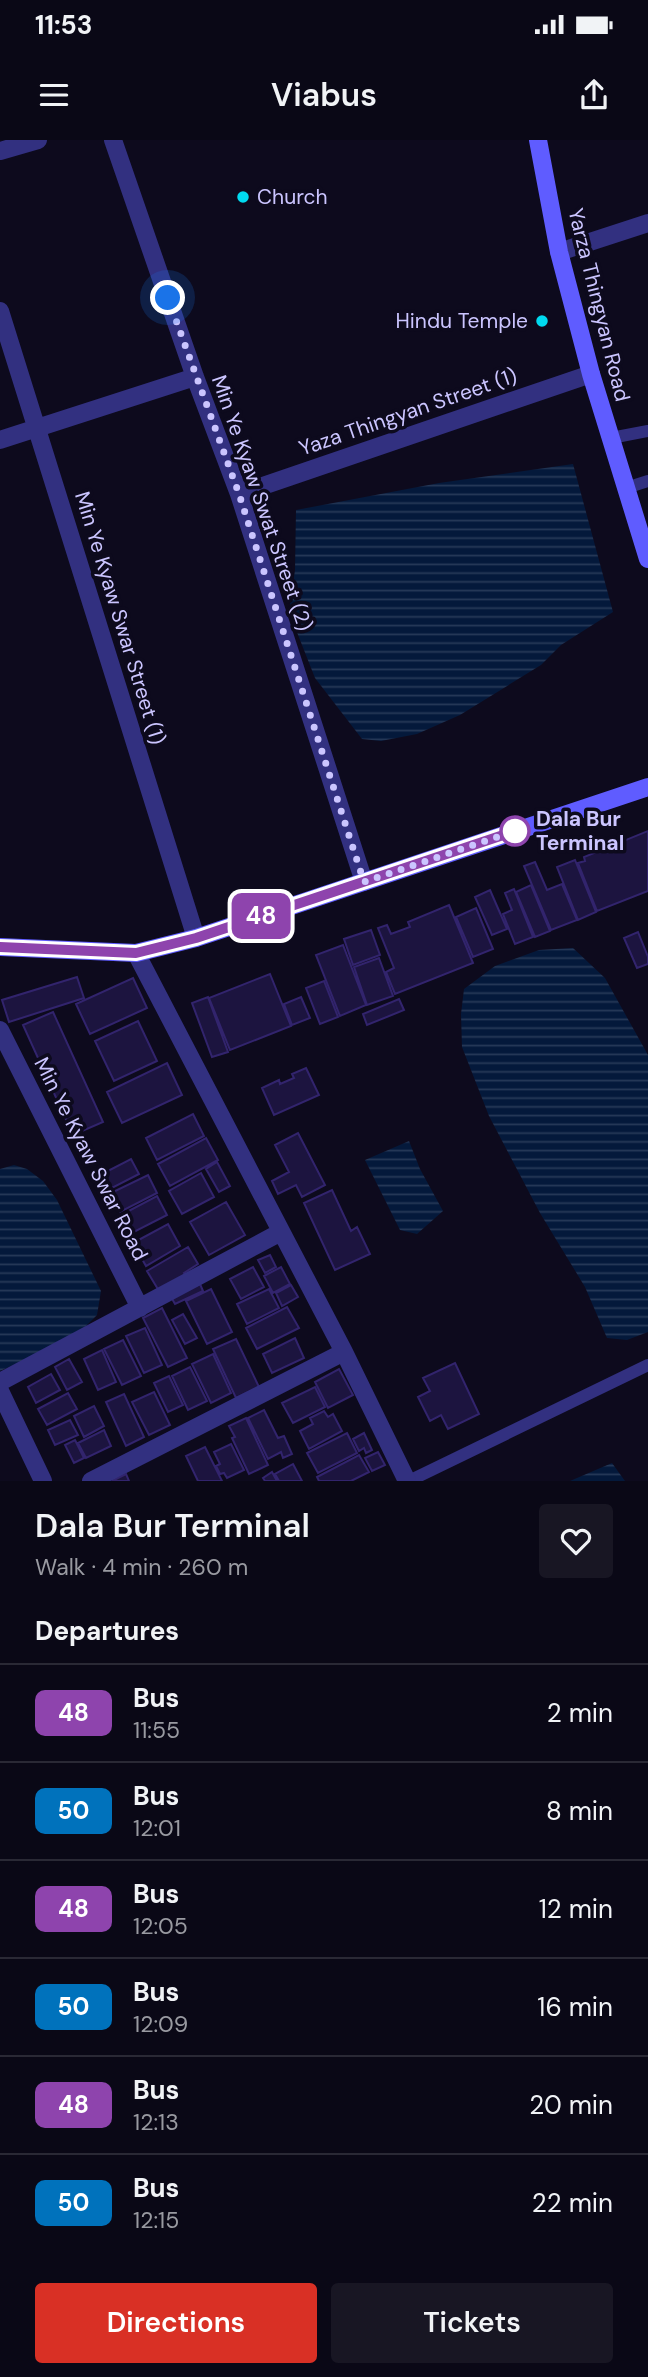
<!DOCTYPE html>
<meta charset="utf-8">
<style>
:root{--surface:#0a0816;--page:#181623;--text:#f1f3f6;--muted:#999aa1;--line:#2a2935;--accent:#d93025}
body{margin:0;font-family:"DM Sans",sans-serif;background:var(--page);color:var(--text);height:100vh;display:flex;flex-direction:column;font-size:26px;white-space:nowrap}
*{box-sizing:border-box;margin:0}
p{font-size:23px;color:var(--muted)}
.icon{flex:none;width:38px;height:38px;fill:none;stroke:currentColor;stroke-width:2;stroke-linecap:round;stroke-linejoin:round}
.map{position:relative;height:1341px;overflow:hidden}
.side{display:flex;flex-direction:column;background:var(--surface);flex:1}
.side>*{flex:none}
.badge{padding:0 14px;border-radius:10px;font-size:24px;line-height:46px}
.you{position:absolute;width:35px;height:35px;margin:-18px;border:5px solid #fff;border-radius:50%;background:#1a73e8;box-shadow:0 0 0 10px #1a73e833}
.map>.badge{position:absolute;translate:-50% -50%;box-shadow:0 0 0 4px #fff}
h2{padding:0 35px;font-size:26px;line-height:63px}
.round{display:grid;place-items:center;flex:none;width:74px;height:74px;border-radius:7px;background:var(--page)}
.head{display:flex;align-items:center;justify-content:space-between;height:119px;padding:0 35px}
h1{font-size:33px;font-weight:600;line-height:52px}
.cta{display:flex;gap:14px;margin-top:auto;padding:14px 35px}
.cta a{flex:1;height:80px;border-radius:7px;background:var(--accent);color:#fff;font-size:28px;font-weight:600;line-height:80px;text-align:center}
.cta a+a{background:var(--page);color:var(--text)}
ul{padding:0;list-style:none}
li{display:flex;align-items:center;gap:21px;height:98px;padding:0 35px;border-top:2px solid var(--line)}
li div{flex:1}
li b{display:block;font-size:26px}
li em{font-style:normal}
li .badge{min-width:77px;font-weight:700;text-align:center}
.status{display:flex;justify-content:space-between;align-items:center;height:49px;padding:0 35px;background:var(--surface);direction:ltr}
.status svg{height:19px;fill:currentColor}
header{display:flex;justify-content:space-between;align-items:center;height:91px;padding:0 35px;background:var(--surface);font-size:32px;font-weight:600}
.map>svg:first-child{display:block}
</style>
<div class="status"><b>11:53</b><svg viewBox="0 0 49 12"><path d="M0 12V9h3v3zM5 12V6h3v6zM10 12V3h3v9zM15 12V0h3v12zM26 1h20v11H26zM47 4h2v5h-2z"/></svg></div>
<header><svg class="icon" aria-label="menu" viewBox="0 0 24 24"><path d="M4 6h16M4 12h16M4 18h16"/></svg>Viabus<svg class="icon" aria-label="share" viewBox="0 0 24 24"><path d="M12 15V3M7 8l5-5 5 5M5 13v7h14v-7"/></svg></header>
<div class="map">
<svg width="648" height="1341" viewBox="0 0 648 1341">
<defs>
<pattern id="water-rules" width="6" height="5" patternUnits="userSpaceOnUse" patternTransform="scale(1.75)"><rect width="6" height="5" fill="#04193b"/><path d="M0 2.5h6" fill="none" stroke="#273958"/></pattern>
</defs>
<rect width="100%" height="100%" fill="#0d0a1d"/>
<path fill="url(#water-rules)" d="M 573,324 L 613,472 L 561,505 L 541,525 L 460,575 L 417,594 L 381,601 L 362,599 L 315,538 L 289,472 L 295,430 L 296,370 L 439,343 Z
M 573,808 L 605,838 L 648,915 L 648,1192 L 627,1200 L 607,1198 L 585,1147 L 540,1073 L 489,976 L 462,907 L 461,874 L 464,849 L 495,826 L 539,810 Z
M 409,1001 L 420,1029 L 443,1071 L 417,1094 L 400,1090 L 365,1020 Z
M 14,1025 L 27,1029 L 43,1041 L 57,1060 L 101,1151 L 97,1175 L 84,1188 L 45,1210 L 0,1231 L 0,1029 Z
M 612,1323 L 625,1341 L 570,1341 Z"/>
<path fill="#1c143f" stroke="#32246d" stroke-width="2" d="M 648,691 L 648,751 L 597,771 L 578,723 L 585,721 L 584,717 Z
M 575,720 L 596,772 L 578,780 L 557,727 Z
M 535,722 L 547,750 L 562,744 L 577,780 L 551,790 L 524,726 Z
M 531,745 L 550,791 L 535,797 L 516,752 Z
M 514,749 L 533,797 L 515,804 L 503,774 L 512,770 L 505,753 Z
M 490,750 L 507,789 L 492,795 L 475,757 Z
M 449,765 L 473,823 L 395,854 L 386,832 L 394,828 L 378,788 L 387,785 L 391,794 L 410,787 L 408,782 Z
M 476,768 L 493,809 L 473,817 L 456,777 Z
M 371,790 L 380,815 L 353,825 L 344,799 Z
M 638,792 L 648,817 L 648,824 L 637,828 L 624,798 Z
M 343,805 L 366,865 L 340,876 L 316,815 Z
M 379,818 L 393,856 L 367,865 L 354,827 Z
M 270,834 L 291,886 L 230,910 L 209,858 Z
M 77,837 L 84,858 L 9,882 L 2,860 Z
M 133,838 L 147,868 L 90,894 L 76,864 Z
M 324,841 L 338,877 L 320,884 L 306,848 Z
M 208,857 L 228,912 L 212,917 L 192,863 Z
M 301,857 L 310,878 L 292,885 L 284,864 Z
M 399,859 L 404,870 L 367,885 L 363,874 Z
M 53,872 L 103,982 L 73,995 L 23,885 Z
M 138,881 L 157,921 L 114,941 L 95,901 Z
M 167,923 L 182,955 L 122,983 L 107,952 Z
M 306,928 L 319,955 L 274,975 L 262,948 L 279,940 L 280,944 L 294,938 L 292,934 Z
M 193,974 L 204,996 L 157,1020 L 146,998 Z
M 298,993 L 325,1045 L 302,1057 L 296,1045 L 278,1054 L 272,1041 L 289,1032 L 275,1005 Z
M 206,998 L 218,1020 L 170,1046 L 158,1024 Z
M 131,1019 L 139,1034 L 110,1049 L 102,1034 Z
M 217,1022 L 230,1046 L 219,1052 L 206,1029 Z
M 201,1033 L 214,1057 L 182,1074 L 169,1051 Z
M 148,1035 L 157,1053 L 120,1072 L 111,1053 Z
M 332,1050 L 351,1091 L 357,1087 L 370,1114 L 335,1130 L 304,1063 Z
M 157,1056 L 167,1075 L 130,1094 L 121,1075 Z
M 226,1062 L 245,1095 L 209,1115 L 190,1082 Z
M 168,1084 L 180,1106 L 146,1126 L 133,1103 Z
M 188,1107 L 198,1124 L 184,1133 L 186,1136 L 159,1151 L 147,1131 Z
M 270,1115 L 276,1127 L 265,1133 L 258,1120 Z
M 253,1127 L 264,1147 L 241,1159 L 230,1139 Z
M 281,1127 L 290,1144 L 273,1153 L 264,1136 Z
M 200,1144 L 203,1151 L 175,1164 L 171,1157 Z
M 291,1145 L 298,1157 L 282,1166 L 276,1153 Z
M 211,1149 L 232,1192 L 207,1204 L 186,1161 Z
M 269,1149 L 279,1168 L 247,1184 L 237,1164 Z
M 287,1167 L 299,1188 L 257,1209 L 246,1188 Z
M 162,1168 L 187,1218 L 168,1227 L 143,1178 Z
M 183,1174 L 197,1198 L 185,1204 L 172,1180 Z
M 145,1188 L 162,1225 L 144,1233 L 126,1196 Z
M 295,1198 L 304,1218 L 272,1233 L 263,1214 Z
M 236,1199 L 259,1247 L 236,1258 L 213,1209 Z
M 123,1200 L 141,1236 L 122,1245 L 104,1209 Z
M 102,1210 L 116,1242 L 98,1250 L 84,1219 Z
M 213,1214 L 231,1253 L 211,1263 L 192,1224 Z
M 69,1219 L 82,1242 L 67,1250 L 55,1227 Z
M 455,1223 L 479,1274 L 448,1289 L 441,1275 L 430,1281 L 418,1257 L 430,1251 L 423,1238 Z
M 190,1227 L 207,1261 L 188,1270 L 172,1236 Z
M 339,1229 L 353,1255 L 328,1268 L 315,1242 Z
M 51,1234 L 60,1250 L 36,1263 L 28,1247 Z
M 169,1236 L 183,1265 L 168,1272 L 154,1243 Z
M 315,1247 L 325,1267 L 293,1283 L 282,1263 Z
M 154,1252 L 170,1285 L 149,1295 L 132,1262 Z
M 68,1253 L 77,1269 L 47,1285 L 38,1269 Z
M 124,1254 L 144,1297 L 126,1306 L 106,1262 Z
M 94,1266 L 104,1286 L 84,1297 L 74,1276 Z
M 264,1270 L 278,1298 L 284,1296 L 292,1314 L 283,1318 L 281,1312 L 268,1319 L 248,1278 Z
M 324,1271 L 328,1277 L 333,1274 L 342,1291 L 309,1309 L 300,1291 L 313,1284 L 310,1278 Z
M 246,1278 L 268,1325 L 249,1334 L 232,1298 L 235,1297 L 229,1286 Z
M 70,1280 L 78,1295 L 55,1305 L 48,1290 Z
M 104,1290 L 111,1306 L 86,1318 L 78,1303 Z
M 347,1293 L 357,1313 L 318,1333 L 307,1313 Z
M 364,1293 L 372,1310 L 366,1313 L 364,1308 L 359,1311 L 353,1299 Z
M 75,1300 L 84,1318 L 74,1323 L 65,1305 Z
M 231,1304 L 244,1330 L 227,1338 L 224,1333 L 220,1334 L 216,1326 L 220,1324 L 214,1312 Z
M 205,1307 L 222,1341 L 198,1341 L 186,1316 Z
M 378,1312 L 385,1325 L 372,1331 L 365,1318 Z
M 359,1315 L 369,1332 L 351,1341 L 319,1341 L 317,1337 Z
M 293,1324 L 302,1341 L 279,1341 L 275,1334 Z
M 272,1332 L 277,1341 L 265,1341 L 263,1338 Z
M 126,1334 L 129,1341 L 112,1341 Z"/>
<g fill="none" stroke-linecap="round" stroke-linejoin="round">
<path stroke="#323080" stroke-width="12" d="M 611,298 L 648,291
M 626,348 L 648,341
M 409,1341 L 648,1225"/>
<path stroke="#323080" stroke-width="18" d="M 113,0 L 195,237 L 239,354 L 364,742
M 0,11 L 38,0
M 559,112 L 648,83
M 0,171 L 196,798
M 0,300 L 195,237
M 239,354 L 591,234
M 136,813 L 344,1212 L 407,1341
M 0,890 L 140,1168
M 0,1242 L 281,1092
M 0,1251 L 43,1341
M 91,1341 L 344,1212"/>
<path stroke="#5f5cff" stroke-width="18" d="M 538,0 L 559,112 L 591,234 L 648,419
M 0,807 L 136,813 L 196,798 L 648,647"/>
</g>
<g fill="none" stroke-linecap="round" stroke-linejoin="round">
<g stroke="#fff" stroke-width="16">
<path id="line" d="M 0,807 L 136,813 L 196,798 L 515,691"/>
</g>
<use href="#line" stroke="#8e44ad" stroke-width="10"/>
<path stroke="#cbc5ff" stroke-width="7" stroke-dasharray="0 12.6" d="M 168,158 L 239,354 L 364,742 L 515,691"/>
</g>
<g fill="#00daf0" stroke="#0d0a1d" stroke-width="2.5">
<circle cx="243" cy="57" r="7"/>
<circle cx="542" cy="181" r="7"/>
</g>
<circle fill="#fff" stroke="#8e44ad" stroke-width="3.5" cx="515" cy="691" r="14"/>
<g text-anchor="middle" stroke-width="7" stroke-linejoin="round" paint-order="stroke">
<g font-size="21" fill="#cbc5ff" stroke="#0d0a1d" text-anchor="start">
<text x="257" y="64">Church</text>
<text x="528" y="188" text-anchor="end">Hindu Temple</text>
</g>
<g font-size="21" fill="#cbc5ff" stroke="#0d0a1d">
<text transform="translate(599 165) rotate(76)" y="7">Yarza Thingyan Road</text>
<text transform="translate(408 272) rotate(-19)" y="7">Yaza Thingyan Street (1)</text>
<text transform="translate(262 363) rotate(71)" y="7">Min Ye Kyaw Swat Street (2)</text>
<text transform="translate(120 478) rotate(73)" y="7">Min Ye Kyaw Swar Street (1)</text>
<text transform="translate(91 1019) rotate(63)" y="7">Min Ye Kyaw Swar Road</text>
</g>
<g font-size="21" font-weight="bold" fill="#cbc5ff" stroke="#0d0a1d" text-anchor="start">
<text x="536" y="686">Dala Bur<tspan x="536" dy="24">Terminal</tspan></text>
</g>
</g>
</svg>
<div class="you" style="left:168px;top:158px"></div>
<b class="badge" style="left:261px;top:776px;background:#8e44ad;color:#fff">48</b>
</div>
<section class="side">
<div class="head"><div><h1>Dala Bur Terminal</h1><p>Walk · 4 min · 260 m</p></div><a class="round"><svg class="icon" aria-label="heart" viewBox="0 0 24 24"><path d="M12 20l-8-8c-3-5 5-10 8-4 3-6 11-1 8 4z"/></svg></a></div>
<h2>Departures</h2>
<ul>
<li><span class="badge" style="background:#8e44ad;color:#fff">48</span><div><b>Bus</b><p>11:55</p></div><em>2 min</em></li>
<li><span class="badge" style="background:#0072bc;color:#fff">50</span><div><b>Bus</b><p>12:01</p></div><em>8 min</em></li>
<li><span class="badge" style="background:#8e44ad;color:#fff">48</span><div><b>Bus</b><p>12:05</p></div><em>12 min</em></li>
<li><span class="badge" style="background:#0072bc;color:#fff">50</span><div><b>Bus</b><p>12:09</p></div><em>16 min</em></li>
<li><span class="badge" style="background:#8e44ad;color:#fff">48</span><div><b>Bus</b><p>12:13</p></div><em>20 min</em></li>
<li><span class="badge" style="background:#0072bc;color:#fff">50</span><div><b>Bus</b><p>12:15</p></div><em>22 min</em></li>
</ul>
<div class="cta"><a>Directions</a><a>Tickets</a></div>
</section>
